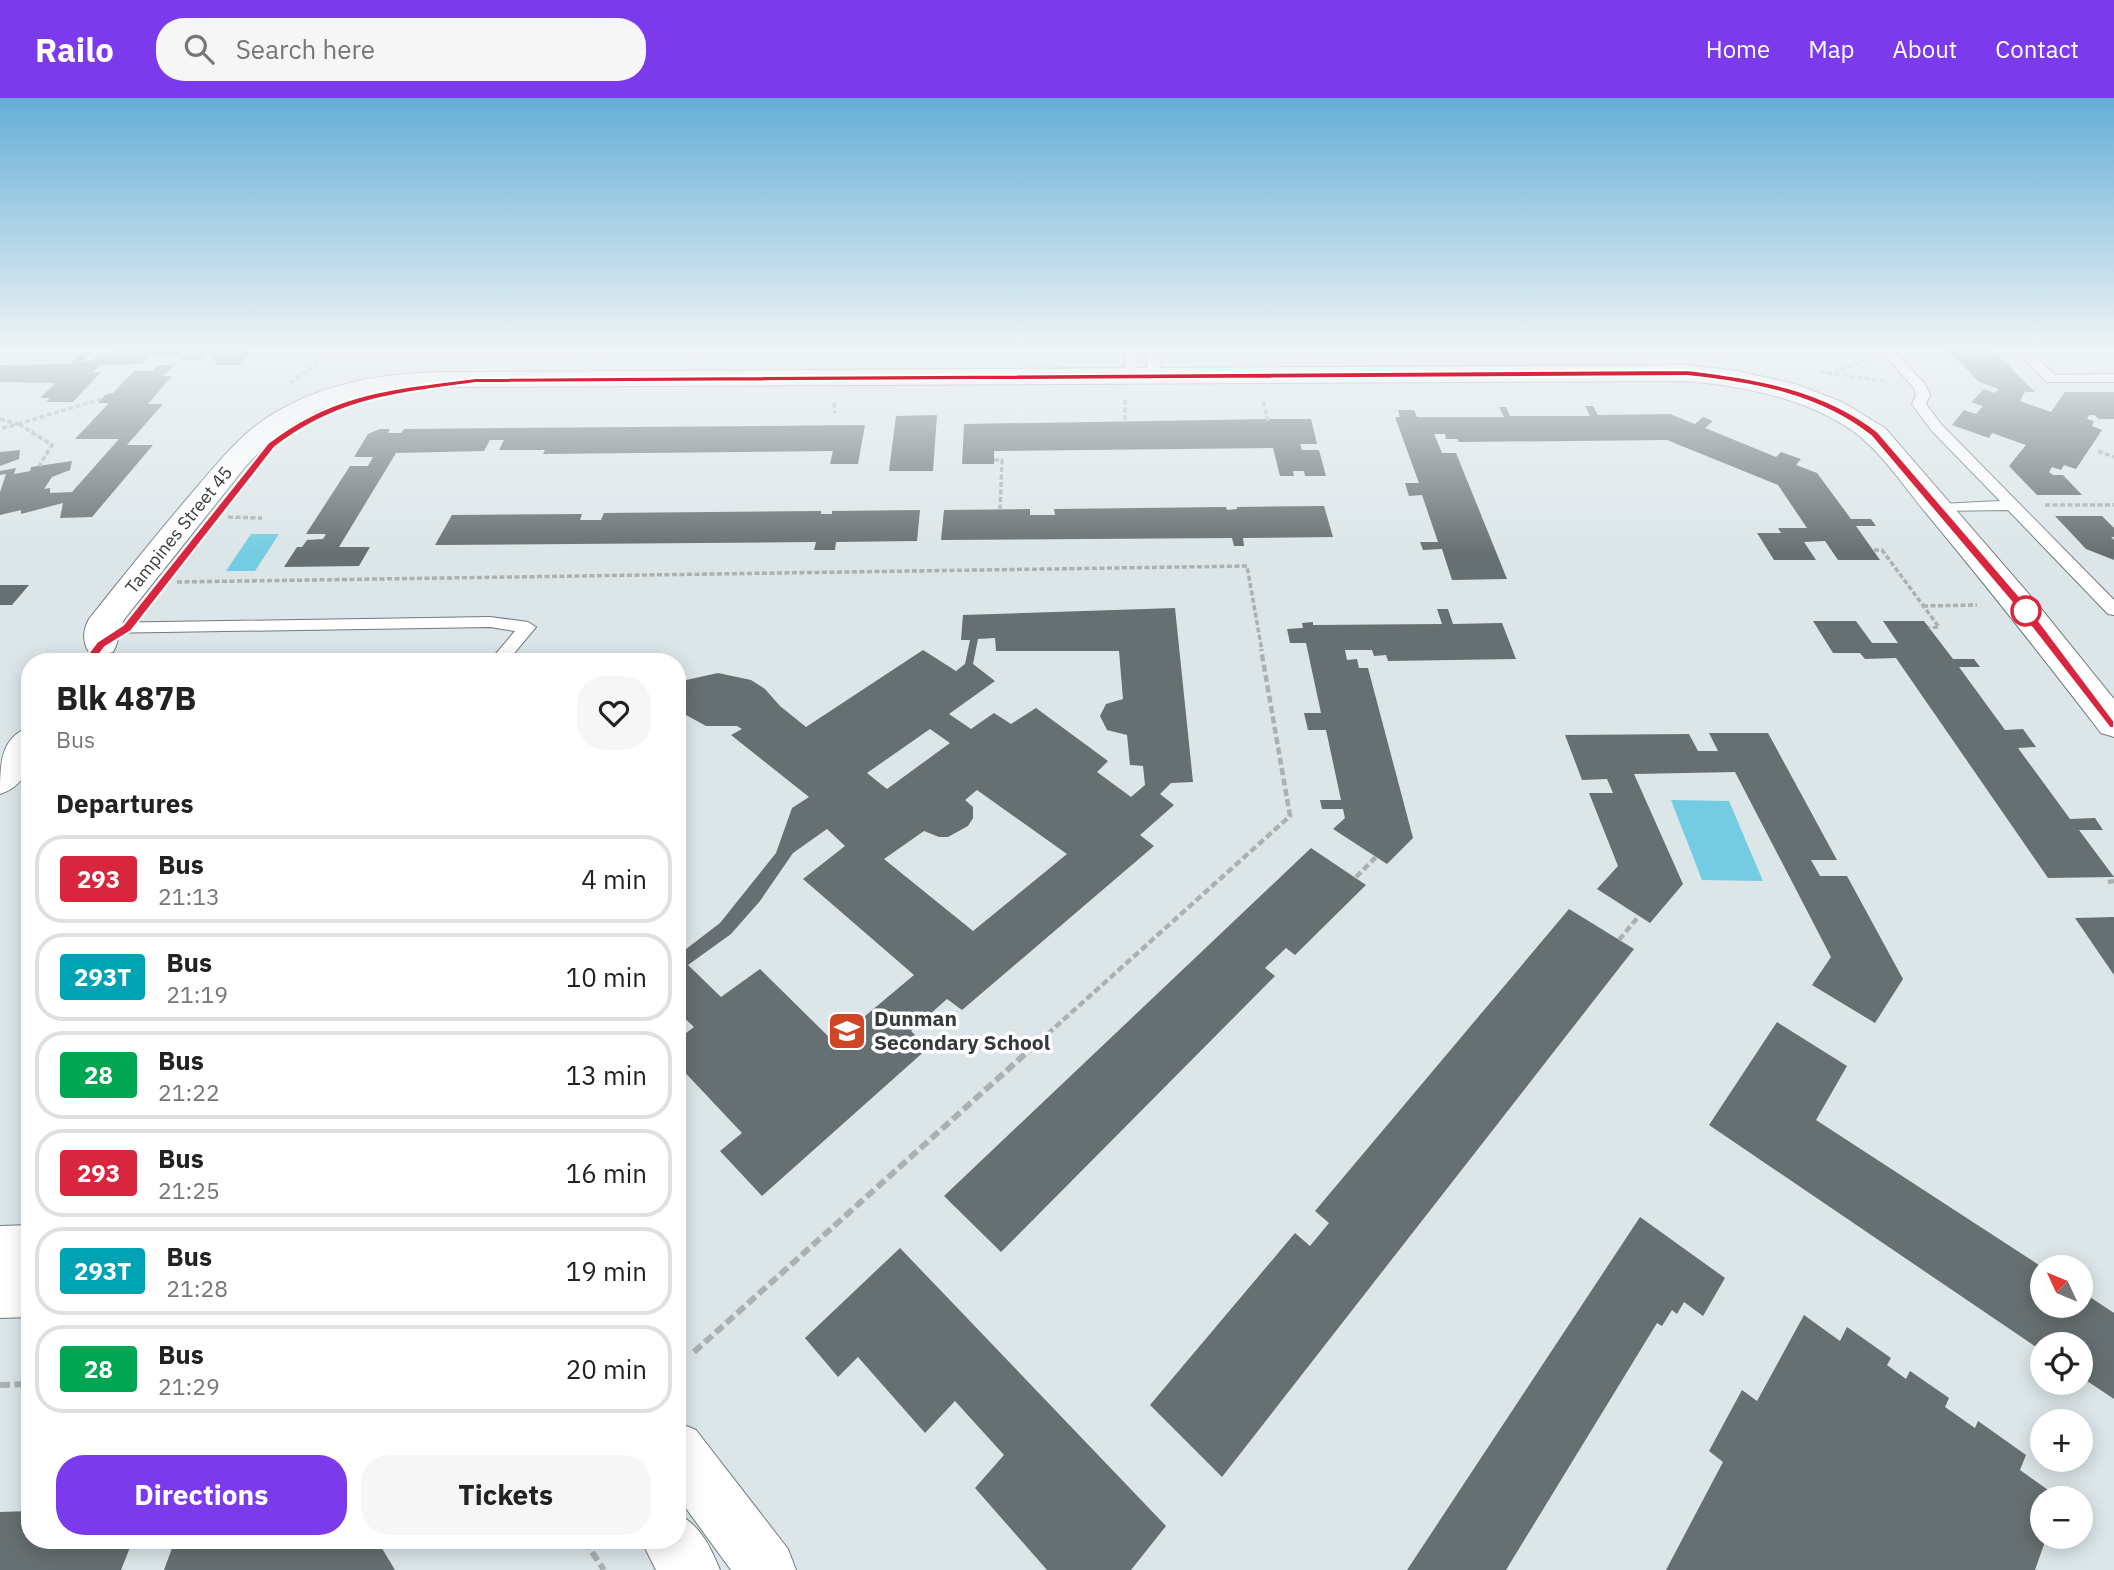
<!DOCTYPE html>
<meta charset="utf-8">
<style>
:root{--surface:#fff;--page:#f6f6f6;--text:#222;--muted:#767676;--line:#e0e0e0;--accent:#7c3aed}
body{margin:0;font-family:"IBM Plex Sans",sans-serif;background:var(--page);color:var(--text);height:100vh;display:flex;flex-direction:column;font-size:26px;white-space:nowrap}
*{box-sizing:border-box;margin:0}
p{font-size:23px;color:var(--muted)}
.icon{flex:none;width:38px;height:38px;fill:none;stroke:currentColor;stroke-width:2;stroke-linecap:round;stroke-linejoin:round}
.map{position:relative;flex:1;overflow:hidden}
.drawer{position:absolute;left:21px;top:555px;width:665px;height:896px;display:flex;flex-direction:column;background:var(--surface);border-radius:28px;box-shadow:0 4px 18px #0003}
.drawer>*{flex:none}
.badge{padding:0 14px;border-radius:5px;font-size:24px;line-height:46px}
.needle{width:46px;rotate:314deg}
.buttons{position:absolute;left:2030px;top:1157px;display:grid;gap:14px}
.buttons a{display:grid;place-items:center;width:63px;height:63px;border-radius:50%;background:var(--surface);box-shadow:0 4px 18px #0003;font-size:35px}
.map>.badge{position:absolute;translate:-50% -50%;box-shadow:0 0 0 4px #fff}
h2{padding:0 35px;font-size:26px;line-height:63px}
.round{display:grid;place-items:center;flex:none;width:74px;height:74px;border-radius:28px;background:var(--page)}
.head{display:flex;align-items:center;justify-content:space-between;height:119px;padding:0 35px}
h1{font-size:33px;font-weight:800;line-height:52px}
.primary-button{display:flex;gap:14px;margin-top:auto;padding:14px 35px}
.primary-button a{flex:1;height:80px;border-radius:28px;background:var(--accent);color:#fff;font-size:28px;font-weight:800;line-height:80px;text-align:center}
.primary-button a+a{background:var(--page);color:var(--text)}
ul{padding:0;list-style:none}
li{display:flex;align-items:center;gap:21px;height:88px;margin:0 14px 10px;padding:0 21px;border:4px solid var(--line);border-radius:28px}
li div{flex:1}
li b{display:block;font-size:26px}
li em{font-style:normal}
li .badge{min-width:77px;font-weight:700;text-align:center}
header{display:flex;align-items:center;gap:42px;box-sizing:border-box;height:98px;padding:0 35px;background:var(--accent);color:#fff}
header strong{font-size:33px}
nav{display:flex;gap:38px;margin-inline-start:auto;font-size:24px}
.search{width:490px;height:63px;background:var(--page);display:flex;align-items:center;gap:18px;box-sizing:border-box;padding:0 24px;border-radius:28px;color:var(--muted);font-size:26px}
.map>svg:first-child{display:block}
</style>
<header>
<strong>Railo</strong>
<div class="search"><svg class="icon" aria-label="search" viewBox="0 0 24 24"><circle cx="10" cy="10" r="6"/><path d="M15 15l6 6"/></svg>Search here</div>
<nav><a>Home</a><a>Map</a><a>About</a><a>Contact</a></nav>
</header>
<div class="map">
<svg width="2114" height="1472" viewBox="0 0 2114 1472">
<rect width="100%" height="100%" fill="#dce6e9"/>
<path fill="#73cce1" d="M 251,436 L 279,436 L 255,473 L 226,473 Z
M 1671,702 L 1729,703 L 1763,783 L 1702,782 Z"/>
<path fill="#666f71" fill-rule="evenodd" d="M 113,250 L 253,250 L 239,267 L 215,267 L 218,263 L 210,263 L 215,257 L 204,257 L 200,262 L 181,262 L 185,257 L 160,258 L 148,259 L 142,266 L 100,267 L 93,274 L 101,274 L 73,304 L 46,304 L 50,300 L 40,300 L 55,285 L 0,284 L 0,267 L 70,266 L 81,255 L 91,254 L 82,264 L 92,263 L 101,254 L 110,254 Z
M 1946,250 L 1984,250 L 1992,257 L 1999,258 L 2035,294 L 2025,294 L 2020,303 L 2051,314 L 2065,294 L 2114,294 L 2114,321 L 2099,321 L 2094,317 L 2089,317 L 2087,321 L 2094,323 L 2092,328 L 2102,332 L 2076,371 L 2064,367 L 2061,372 L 2052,369 L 2049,374 L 2053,377 L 2063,377 L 2082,397 L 2037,397 L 2009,368 L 2026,347 L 1992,335 L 1989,340 L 1952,327 L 1964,312 L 1976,316 L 1983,308 L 1971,304 L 1984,291 L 1995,295 L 1999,291 L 1979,284 Z
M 158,267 L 174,267 L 163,278 L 172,278 L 148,306 L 163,306 L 127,347 L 153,347 L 92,419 L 60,420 L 63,405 L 21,416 L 21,412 L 0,417 L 0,394 L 6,376 L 0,377 L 0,373 L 16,370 L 14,376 L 30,373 L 31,369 L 72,363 L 70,372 L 52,379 L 44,391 L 50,390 L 50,395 L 72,394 L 119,341 L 75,341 L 109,305 L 98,305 L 106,296 L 113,295 L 134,273 L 153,273 Z
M 1585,308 L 1593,308 L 1598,317 L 1670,316 L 1695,326 L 1703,319 L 1713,323 L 1705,330 L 1776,359 L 1781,354 L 1801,361 L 1796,367 L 1817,375 L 1851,421 L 1871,421 L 1876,428 L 1856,428 L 1880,462 L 1838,462 L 1825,443 L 1804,444 L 1816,462 L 1774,462 L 1757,435 L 1781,435 L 1778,430 L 1807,430 L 1778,387 L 1667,342 L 1459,344 L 1457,341 L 1446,341 L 1445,336 L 1434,336 L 1442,355 L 1456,355 L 1507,481 L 1452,482 L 1442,451 L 1423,452 L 1420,444 L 1438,444 L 1422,397 L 1409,398 L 1405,385 L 1419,385 L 1395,319 L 1400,319 L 1398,312 L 1414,312 L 1417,319 L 1504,319 L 1499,309 L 1506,309 L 1510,318 L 1590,318 Z
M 937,317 L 933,373 L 889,373 L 896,318 Z
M 1271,321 L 1311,321 L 1317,346 L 1300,346 L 1302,352 L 1319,352 L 1326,378 L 1305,378 L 1304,373 L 1293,373 L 1294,378 L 1280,378 L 1273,350 L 994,353 L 994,366 L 962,366 L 964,326 Z
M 865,327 L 858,366 L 830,366 L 833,353 L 543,356 L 545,352 L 499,352 L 504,342 L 490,342 L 484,353 L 396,355 L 339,449 L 370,449 L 359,468 L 284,469 L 297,449 L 302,449 L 307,442 L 323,441 L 326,436 L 306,436 L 350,368 L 368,368 L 373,359 L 354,359 L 368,336 L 380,331 L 390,331 L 388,335 L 401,335 L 404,331 Z
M 20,352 L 19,361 L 0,368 L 0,354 Z
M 1324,408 L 1333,439 L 1243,440 L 1244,448 L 1234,448 L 1232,440 L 941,442 L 944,412 L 1030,411 L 1030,417 L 1055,417 L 1054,411 L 1226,409 L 1227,412 L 1237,411 L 1237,409 Z
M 920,412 L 917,443 L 836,444 L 835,452 L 814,452 L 816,444 L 435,447 L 452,417 L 582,416 L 580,422 L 601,422 L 604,415 L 821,413 L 821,416 L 832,416 L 832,413 Z
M 2055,418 L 2102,418 L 2114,430 L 2114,439 L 2111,439 L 2114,442 L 2114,462 L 2086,451 Z
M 0,487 L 29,487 L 12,507 L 0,507 Z
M 1175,510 L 1193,684 L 1171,685 L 1160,696 L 1174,707 L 1140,737 L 1154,748 L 962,912 L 947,901 L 911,933 L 928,950 L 762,1098 L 720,1053 L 742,1035 L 677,966 L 677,942 L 694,929 L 677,913 L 677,858 L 720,825 L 776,755 L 792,710 L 809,699 L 731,637 L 742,631 L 737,628 L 706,628 L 677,612 L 677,584 L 718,575 L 751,582 L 765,591 L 780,608 L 806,629 L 923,552 L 956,573 L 965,566 L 970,542 L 961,542 L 963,517 ZM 995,540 L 996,553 L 1119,553 L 1123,601 L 1106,606 L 1100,618 L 1107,632 L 1127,637 L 1130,667 L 1143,668 L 1145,687 L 1131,699 L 1097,674 L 1108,663 L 1036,610 L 1011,626 L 994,615 L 971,631 L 949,616 L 995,583 L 973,566 L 978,541 ZM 930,631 L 950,645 L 887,691 L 867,675 ZM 977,692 L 1067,756 L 973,833 L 884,761 L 924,733 L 939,739 L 948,739 L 968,728 L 973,720 L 973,709 L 965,702 ZM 827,731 L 845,748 L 803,781 L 914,877 L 834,944 L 760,871 L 721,899 L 688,867 L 731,836 L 760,803 L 793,755 Z
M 1437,511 L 1448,511 L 1453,526 L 1502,525 L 1516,561 L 1388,563 L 1386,557 L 1374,558 L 1372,552 L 1345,552 L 1347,562 L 1357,561 L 1359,570 L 1368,570 L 1413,740 L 1387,766 L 1333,731 L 1345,720 L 1343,711 L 1322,711 L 1320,702 L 1341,702 L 1326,632 L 1308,632 L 1304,615 L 1321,615 L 1306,545 L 1290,545 L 1287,531 L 1303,530 L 1302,525 L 1313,524 L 1313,527 L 1442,526 Z
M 1813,523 L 1856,523 L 1872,545 L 1898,545 L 1883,523 L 1924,523 L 1953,561 L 1974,561 L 1980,569 L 1959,569 L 2005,632 L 2023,631 L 2036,649 L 2018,650 L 2070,721 L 2095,720 L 2103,732 L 2079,732 L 2114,779 L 2048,780 L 1896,560 L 1865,561 L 1860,555 L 1833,555 Z
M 1709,635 L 1768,635 L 1837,762 L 1811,762 L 1820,778 L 1847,778 L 1903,881 L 1875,925 L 1812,887 L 1831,859 L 1735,674 L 1634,676 L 1683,786 L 1650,825 L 1597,791 L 1618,768 L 1589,695 L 1613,695 L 1607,681 L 1582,682 L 1565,637 L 1689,636 L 1698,653 L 1718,653 Z
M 1311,750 L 1366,787 L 1295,857 L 1286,850 L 1265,870 L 1275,878 L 1001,1154 L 944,1098 Z
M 1569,811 L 1634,851 L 1222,1379 L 1150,1307 L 1295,1135 L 1310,1148 L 1329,1125 L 1315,1113 Z
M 2114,819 L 2114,877 L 2075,820 Z
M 1777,924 L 1847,968 L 1816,1022 L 2042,1169 L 2042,1208 L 2081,1208 L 2081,1193 L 2114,1215 L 2114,1301 L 2081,1279 L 2081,1246 L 2042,1246 L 2042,1253 L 1709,1027 Z
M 1640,1119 L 1725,1180 L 1703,1218 L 1684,1204 L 1677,1216 L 1672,1212 L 1662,1228 L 1657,1225 L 1506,1472 L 1407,1472 Z
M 900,1150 L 1166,1428 L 1131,1472 L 1047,1472 L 975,1390 L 1004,1357 L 955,1303 L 925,1335 L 858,1259 L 838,1279 L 805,1240 Z
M 1804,1217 L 1840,1243 L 1847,1229 L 1891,1260 L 1887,1267 L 1906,1281 L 1910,1273 L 1949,1300 L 1945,1309 L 1975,1330 L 1978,1323 L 2026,1357 L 2020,1372 L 2059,1400 L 2042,1400 L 2042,1438 L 2047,1438 L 2035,1472 L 1666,1472 L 1723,1364 L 1709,1353 L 1742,1292 L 1757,1303 Z
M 30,1413 L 30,1442 L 133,1442 L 121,1472 L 0,1472 L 0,1414 Z
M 175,1442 L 377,1442 L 395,1472 L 164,1472 Z"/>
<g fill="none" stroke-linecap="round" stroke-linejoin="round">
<g stroke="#717a7d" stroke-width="2">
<path id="service" d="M 327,250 L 810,250 L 804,254 L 334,258 L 329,257 Z
M 1125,250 L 1137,250 L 1137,281 L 1132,282 L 1125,278 Z
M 1145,250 L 1157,250 L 1161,264 L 1159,282 L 1149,282 C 1146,273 1148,260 1145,250 Z
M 1221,250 L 1806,250 L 1800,254 L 1498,257 L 1227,254 Z
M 1878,250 L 1891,250 L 1925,286 L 1930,297 L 1926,306 L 1941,326 L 2114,502 L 2114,517 L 2108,516 L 2008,412 L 1935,413 L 1933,410 L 1935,407 L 1940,406 L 2000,403 L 1931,332 L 1912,306 L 1916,297 L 1914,290 Z
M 2014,250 L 2028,250 L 2055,277 L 2114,276 L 2114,284 L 2047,284 Z
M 490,519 L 528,524 L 536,529 L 507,564 L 489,564 L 515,533 L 490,529 L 100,535 L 92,530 L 100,525 Z"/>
</g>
<g stroke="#717a7d" stroke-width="2">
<path id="minor" d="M 1687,267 L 1737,273 L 1795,286 L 1842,304 L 1885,330 L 2034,502 L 2114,601 L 2114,639 L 2101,635 C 2044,561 1986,487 1926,415 C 1901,385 1878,348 1844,327 C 1796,298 1742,288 1687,283 L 447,289 L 391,292 L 365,297 L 319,312 L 295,325 L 265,348 L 246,368 L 126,519 C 116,532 121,541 113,554 L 101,557 L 89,554 C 82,543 83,532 89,521 C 124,477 160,432 197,389 C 221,361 245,331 278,313 C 330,283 388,275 447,274 Z
M 30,629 C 30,658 33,685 0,696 C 0,667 0,639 30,629 Z"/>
</g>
<g stroke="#717a7d" stroke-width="2">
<path id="secondary" d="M 30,1127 L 30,1219 L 0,1220 L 0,1128 Z
M 677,1324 L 696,1332 L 788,1451 L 796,1472 L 731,1472 L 677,1398 Z
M 677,1416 C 700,1426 711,1450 720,1472 L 656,1472 L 641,1442 L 677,1442 Z"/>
</g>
<path stroke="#a9b1b3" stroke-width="3.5" stroke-dasharray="5 2.5" stroke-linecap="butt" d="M 1820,274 L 1884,283
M 1834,274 L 1865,263
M 290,285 L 317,265
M 1125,302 L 1125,324
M 1263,304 L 1268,323
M 834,305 L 835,315
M 0,321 L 18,326 L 0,331
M 18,326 L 101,301
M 19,326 L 52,347 L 39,368
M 2098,353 L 2114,359
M 994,362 L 1002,362 L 1000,412
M 2045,407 L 2114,407
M 228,419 L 262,420
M 1874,452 L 1882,452 L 1939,529 L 1929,530
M 177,484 L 1247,468 L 1262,553
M 1923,508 L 1977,507"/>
<path stroke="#a9b1b3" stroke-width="4.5" stroke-dasharray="7 3.5" stroke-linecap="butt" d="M 1356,779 L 1376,759
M 2108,784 L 2114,783
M 1619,842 L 1639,818
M 1032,950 L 1290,718 L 1261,551"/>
<path stroke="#a9b1b3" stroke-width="6" stroke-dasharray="10 4.5" stroke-linecap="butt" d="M 694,1254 L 1034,948
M 0,1287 L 30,1286
M 584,1442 L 604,1472"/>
<use href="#service" fill="#fff" fill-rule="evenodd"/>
<use href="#minor" fill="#fff" fill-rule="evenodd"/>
<use href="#secondary" fill="#fff" fill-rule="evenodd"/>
</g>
<linearGradient id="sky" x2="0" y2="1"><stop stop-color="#65aed6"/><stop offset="0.55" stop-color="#eff4f5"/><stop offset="1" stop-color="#eff4f5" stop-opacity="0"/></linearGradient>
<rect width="2114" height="456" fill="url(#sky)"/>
<path fill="#d7263d" stroke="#fff" stroke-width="2" d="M 1687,272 C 1755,280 1823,291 1878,334 L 2027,507 L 2114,623 L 2114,630 L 2110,630 L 2019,513 L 1871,338 C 1818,296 1753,285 1687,278 L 475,285 C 398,296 340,299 275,349 L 131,533 L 105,549 L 92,566 L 88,568 L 82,564 L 97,544 L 123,527 L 268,345 C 335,293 395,291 475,280 Z"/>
<defs>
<g id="school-square" transform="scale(2.0125)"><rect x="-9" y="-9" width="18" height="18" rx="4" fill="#cf4624" stroke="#fff"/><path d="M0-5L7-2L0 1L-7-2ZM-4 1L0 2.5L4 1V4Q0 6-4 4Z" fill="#fff"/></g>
</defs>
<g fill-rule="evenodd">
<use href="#school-square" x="847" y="933"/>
</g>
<circle fill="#fff" stroke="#d7263d" stroke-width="3.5" cx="2026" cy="513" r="14"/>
<g text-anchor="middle" stroke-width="7" stroke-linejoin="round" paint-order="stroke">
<g font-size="18" fill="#363a3b" stroke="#fff">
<text transform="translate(179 432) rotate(-51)" y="6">Tampines Street 45</text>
</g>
<g font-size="21" font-weight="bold" fill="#363a3b" stroke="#fff" text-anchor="start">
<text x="874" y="928">Dunman<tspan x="874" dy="24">Secondary School</tspan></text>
</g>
</g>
</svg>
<div class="buttons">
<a><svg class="needle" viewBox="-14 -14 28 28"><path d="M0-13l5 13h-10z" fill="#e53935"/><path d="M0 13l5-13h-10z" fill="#767676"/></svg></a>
<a><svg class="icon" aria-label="locate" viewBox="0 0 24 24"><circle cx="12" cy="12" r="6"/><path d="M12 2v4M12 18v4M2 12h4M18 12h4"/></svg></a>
<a>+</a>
<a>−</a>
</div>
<section class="drawer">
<div class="head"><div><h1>Blk 487B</h1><p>Bus</p></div><a class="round"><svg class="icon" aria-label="heart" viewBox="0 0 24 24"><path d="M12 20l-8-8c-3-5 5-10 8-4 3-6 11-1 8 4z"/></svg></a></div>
<h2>Departures</h2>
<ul>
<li><span class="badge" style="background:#d7263d;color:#fff">293</span><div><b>Bus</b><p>21:13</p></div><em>4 min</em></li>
<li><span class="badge" style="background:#00a3b4;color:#fff">293T</span><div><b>Bus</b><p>21:19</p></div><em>10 min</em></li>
<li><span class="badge" style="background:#00a651;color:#fff">28</span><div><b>Bus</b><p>21:22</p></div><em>13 min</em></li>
<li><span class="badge" style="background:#d7263d;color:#fff">293</span><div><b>Bus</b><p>21:25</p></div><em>16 min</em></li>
<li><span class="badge" style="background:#00a3b4;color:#fff">293T</span><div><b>Bus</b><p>21:28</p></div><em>19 min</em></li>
<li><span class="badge" style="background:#00a651;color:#fff">28</span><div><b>Bus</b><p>21:29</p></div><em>20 min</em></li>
</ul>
<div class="primary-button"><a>Directions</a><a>Tickets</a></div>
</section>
</div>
